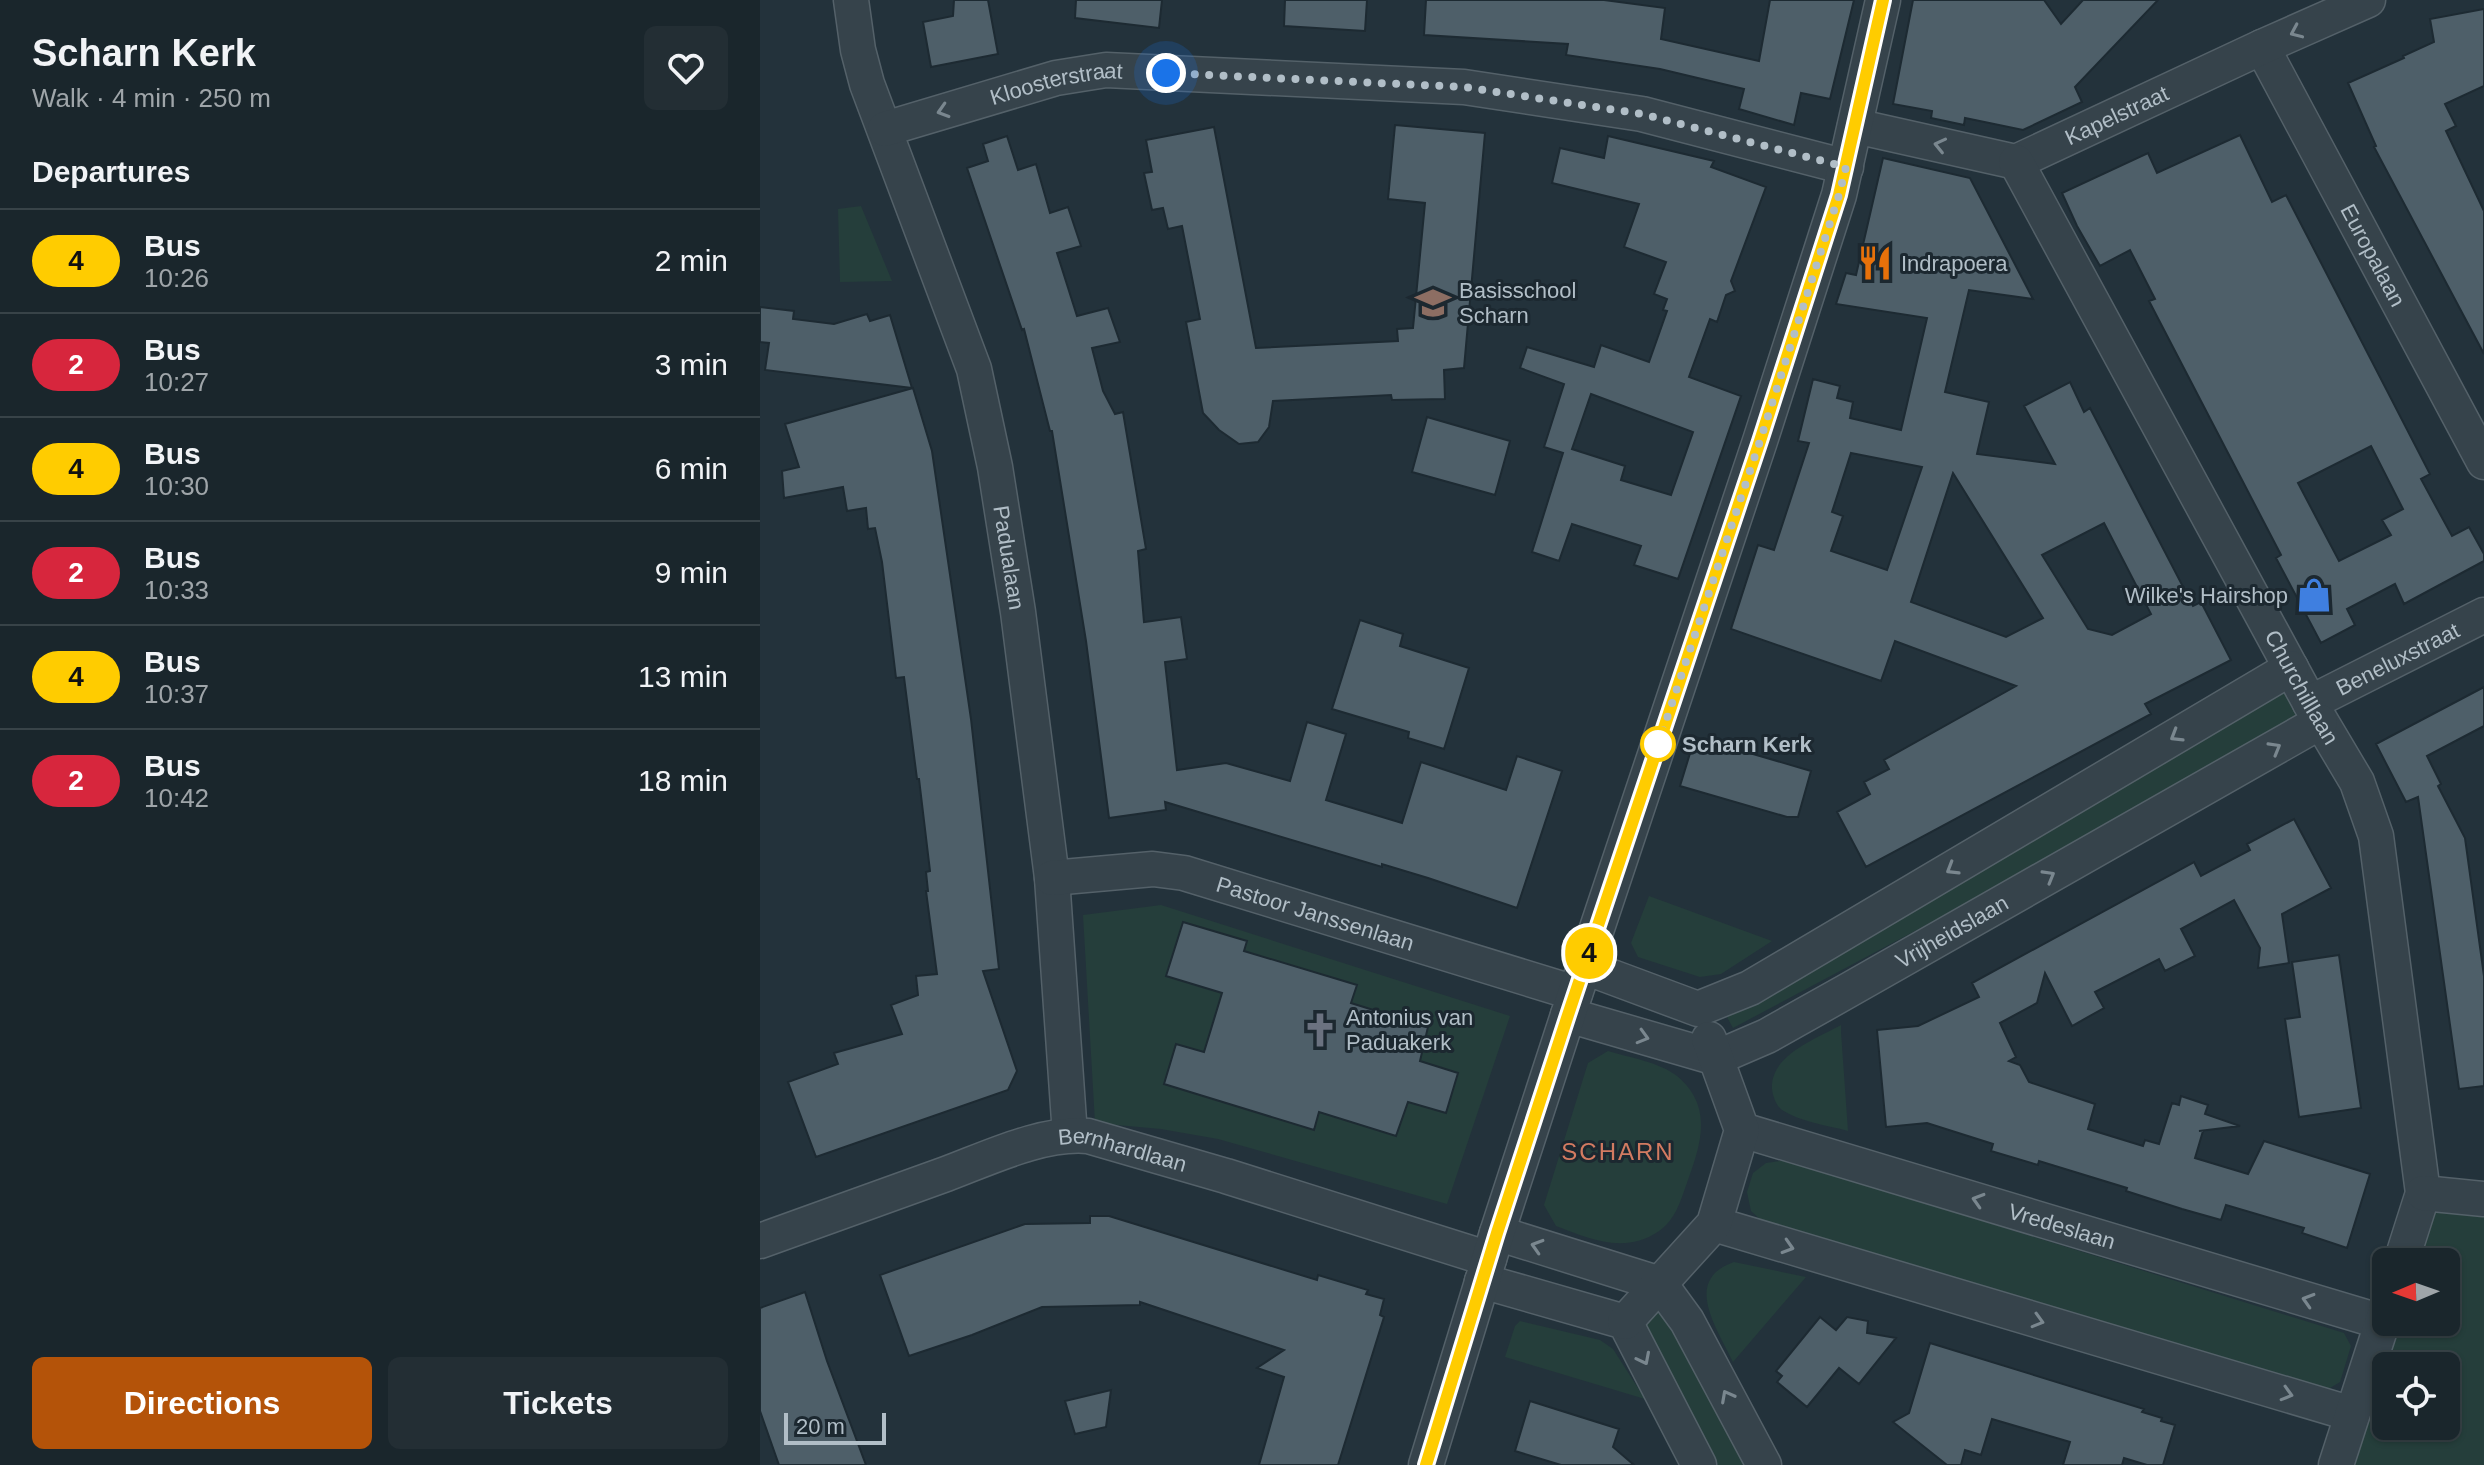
<!DOCTYPE html>
<meta charset="utf-8">
<style>
:root{--surface:#1a262c;--page:#232e34;--text:#f1f3f6;--muted:#9fa5a9;--line:#384348;--accent:#b45309}
body{margin:0;font-family:Arial,sans-serif;background:var(--page);color:var(--text);height:100vh;display:flex;flex-direction:column;font-size:30px;white-space:nowrap}
*{box-sizing:border-box;margin:0}
p{font-size:26px;color:var(--muted)}
.icon{flex:none;width:44px;height:44px;fill:none;stroke:currentColor;stroke-width:2;stroke-linecap:round;stroke-linejoin:round}
.map{position:relative;flex:1;overflow:hidden}
.panel{display:flex;flex-direction:column;background:var(--surface);width:760px}
.panel>*{flex:none}
.badge{padding:0 16px;border-radius:26px;font-size:28px;line-height:52px}
.needle{width:52px;rotate:268deg}
.buttons{position:absolute;left:1612px;top:1248px;display:grid;gap:16px}
.buttons a{display:grid;place-items:center;width:88px;height:88px;border-radius:12px;background:var(--surface);box-shadow:0 2px 6px #0004,0 0 0 2px var(--line);font-size:40px}
.scale{position:absolute;left:24px;bottom:20px;width:102px;box-sizing:border-box;padding-left:8px;border:4px solid #b1bec7;border-top:0;font-size:22px;line-height:28px;white-space:nowrap;color:#b1bec7;-webkit-text-stroke:6px #1c2830;paint-order:stroke}
.you{position:absolute;width:40px;height:40px;margin:-20px;border:6px solid #fff;border-radius:50%;background:#1a73e8;box-shadow:0 0 0 12px #1a73e833}
.map>.badge{position:absolute;translate:-50% -50%;box-shadow:0 0 0 4px #fff}
h2{padding:0 32px;font-size:30px;line-height:72px}
.round{display:grid;place-items:center;flex:none;width:84px;height:84px;border-radius:12px;background:var(--page)}
.overview{display:flex;align-items:center;justify-content:space-between;height:136px;padding:0 32px}
h1{font-size:38px;font-weight:600;line-height:60px}
.action{display:flex;gap:16px;margin-top:auto;padding:16px 32px}
.action a{flex:1;height:92px;border-radius:12px;background:var(--accent);color:#fff;font-size:32px;font-weight:600;line-height:92px;text-align:center}
.action a+a{background:var(--page);color:var(--text)}
ul{padding:0;list-style:none}
li{display:flex;align-items:center;gap:24px;height:104px;padding:0 32px;border-top:2px solid var(--line)}
li div{flex:1}
li b{display:block;font-size:30px}
li em{font-style:normal}
li .badge{min-width:88px;font-weight:700;text-align:center}
main{display:flex;flex:1;min-height:0}
.map>svg:first-child{display:block}
</style>
<main>
<section class="panel">
<div class="overview"><div><h1>Scharn Kerk</h1><p>Walk · 4 min · 250 m</p></div><a class="round"><svg class="icon" aria-label="heart" viewBox="0 0 24 24"><path d="M12 20l-8-8c-3-5 5-10 8-4 3-6 11-1 8 4z"/></svg></a></div>
<h2>Departures</h2>
<ul>
<li><span class="badge" style="background:#fc0;color:#111">4</span><div><b>Bus</b><p>10:26</p></div><em>2 min</em></li>
<li><span class="badge" style="background:#d7263d;color:#fff">2</span><div><b>Bus</b><p>10:27</p></div><em>3 min</em></li>
<li><span class="badge" style="background:#fc0;color:#111">4</span><div><b>Bus</b><p>10:30</p></div><em>6 min</em></li>
<li><span class="badge" style="background:#d7263d;color:#fff">2</span><div><b>Bus</b><p>10:33</p></div><em>9 min</em></li>
<li><span class="badge" style="background:#fc0;color:#111">4</span><div><b>Bus</b><p>10:37</p></div><em>13 min</em></li>
<li><span class="badge" style="background:#d7263d;color:#fff">2</span><div><b>Bus</b><p>10:42</p></div><em>18 min</em></li>
</ul>
<div class="action"><a>Directions</a><a>Tickets</a></div>
</section>
<div class="map">
<svg width="1724" height="1465" viewBox="0 0 1724 1465">
<rect width="100%" height="100%" fill="#23323b"/>
<path fill="#253e3b" fill-rule="evenodd" d="M 101,206 L 132,281 L 80,282 L 78,209 Z
M 1528,682 L 1549,721 L 973,1028 L 962,1008 Z
M 889,896 L 1012,941 L 961,974 L 940,977 L 878,957 L 871,943 Z
M 401,905 L 750,1016 L 687,1204 L 458,1139 L 401,1129 L 335,1123 L 323,915 Z
M 1081,1025 L 1081,1032 L 1088,1131 C 1067,1125 1040,1122 1022,1110 C 1016,1105 1013,1097 1012,1089 C 1010,1055 1056,1039 1081,1025 Z
M 848,1051 C 871,1058 899,1062 917,1076 C 952,1105 942,1141 929,1177 C 919,1205 915,1227 884,1239 C 853,1250 825,1237 796,1226 L 784,1205 L 828,1063 Z
M 1026,1160 L 1584,1333 L 1591,1346 L 1580,1382 L 1565,1391 L 1003,1222 L 991,1211 L 987,1192 L 993,1173 L 1006,1163 Z
M 1668,1202 L 1724,1207 L 1724,1465 L 1583,1465 L 1629,1322 L 1686,1322 L 1686,1262 L 1648,1262 ZM 1626,1366 L 1686,1366 L 1686,1426 L 1626,1426 Z
M 974,1262 L 1046,1277 L 973,1362 C 957,1328 922,1280 974,1262 Z
M 899,1313 L 907,1314 L 991,1465 L 952,1465 L 885,1328 L 891,1315 Z
M 760,1321 L 840,1340 L 853,1349 L 885,1399 L 745,1357 L 755,1326 Z"/>
<path fill="#4e5f69" stroke="#1d2a32" stroke-width="2" fill-rule="evenodd" d="M 194,0 L 228,0 L 238,54 L 171,67 L 163,22 L 193,16 Z
M 316,0 L 402,0 L 399,28 L 315,18 Z
M 525,0 L 607,0 L 605,31 L 524,26 Z
M 666,0 L 844,0 L 905,8 L 901,39 L 999,61 L 1010,0 L 1094,0 L 1070,99 L 1041,93 L 1034,125 L 979,109 L 984,89 L 900,69 L 806,55 L 808,44 L 664,35 Z
M 1153,0 L 1284,0 L 1301,24 L 1323,0 L 1398,0 L 1315,87 L 1322,102 L 1263,130 L 1205,118 L 1204,125 L 1171,118 L 1172,111 L 1133,104 Z
M 1724,9 L 1724,86 L 1685,104 L 1696,126 L 1686,131 L 1724,211 L 1724,354 L 1614,147 L 1616,146 L 1588,83 L 1644,58 L 1643,56 L 1674,42 L 1670,19 Z
M 635,125 L 725,133 L 704,368 L 684,370 L 685,399 L 632,400 L 631,395 L 513,401 L 509,427 L 498,442 L 479,444 L 459,430 L 443,413 L 426,322 L 440,319 L 422,226 L 408,229 L 403,208 L 392,210 L 384,173 L 392,172 L 386,140 L 454,127 L 496,348 L 638,341 L 637,329 L 653,328 L 665,203 L 628,199 Z
M 1480,135 L 1512,202 L 1526,195 L 1670,474 L 1661,479 L 1692,536 L 1709,527 L 1724,554 L 1724,561 L 1644,604 L 1635,584 L 1587,609 L 1595,625 L 1561,643 L 1516,558 L 1521,555 L 1389,301 L 1395,299 L 1370,250 L 1340,266 L 1317,226 L 1302,193 L 1388,153 L 1397,173 ZM 1611,446 L 1643,509 L 1622,520 L 1631,535 L 1579,561 L 1538,483 Z
M 247,136 L 258,170 L 276,164 L 290,213 L 308,207 L 321,246 L 297,253 L 317,316 L 348,308 L 360,342 L 332,348 L 343,391 L 355,414 L 363,412 L 386,549 L 378,551 L 384,622 L 421,617 L 427,659 L 405,662 L 417,770 L 466,763 L 530,781 L 547,722 L 586,734 L 566,800 L 642,823 L 661,762 L 746,790 L 757,756 L 802,771 L 757,908 L 668,878 L 622,864 L 622,867 L 405,802 L 406,810 L 349,818 L 326,641 L 292,431 L 290,431 L 264,329 L 262,330 L 207,168 L 228,161 L 223,144 Z
M 848,136 L 954,161 L 951,167 L 1006,187 L 971,281 L 975,291 L 966,295 L 957,322 L 950,319 L 929,377 L 981,396 L 918,579 L 874,565 L 881,546 L 812,524 L 799,561 L 772,552 L 803,453 L 784,447 L 804,384 L 760,368 L 767,347 L 834,367 L 841,345 L 889,362 L 907,311 L 903,310 L 907,299 L 894,294 L 906,262 L 864,247 L 879,204 L 792,183 L 800,148 L 844,158 ZM 831,394 L 933,432 L 911,495 L 861,480 L 865,466 L 812,449 Z
M 1123,158 L 1210,178 L 1273,299 L 1209,290 L 1185,392 L 1229,402 L 1217,454 L 1295,464 L 1264,406 L 1310,382 L 1324,412 L 1330,408 L 1433,606 L 1441,602 L 1471,660 L 1385,704 L 1391,714 L 1106,867 L 1077,812 L 1110,794 L 1104,782 L 1129,769 L 1124,760 L 1256,686 L 1135,641 L 1121,681 L 971,629 L 998,545 L 1014,550 L 1049,443 L 1038,441 L 1053,379 L 1080,386 L 1077,398 L 1093,402 L 1090,418 L 1141,430 L 1167,318 L 1076,304 L 1086,273 L 1096,275 ZM 1091,453 L 1162,467 L 1127,570 L 1071,551 L 1083,516 L 1072,512 ZM 1193,473 L 1283,618 L 1246,637 L 1151,602 ZM 1344,523 L 1391,614 L 1352,635 L 1328,629 L 1282,555 Z
M 0,307 L 34,311 L 33,319 L 74,324 L 107,314 L 110,321 L 130,315 L 152,388 L 5,370 L 9,343 L 0,342 Z
M 153,388 L 172,451 L 211,719 L 239,969 L 223,971 L 257,1071 L 248,1090 L 56,1157 L 28,1082 L 78,1064 L 74,1053 L 142,1034 L 131,1005 L 158,995 L 156,976 L 177,974 L 166,891 L 168,891 L 166,872 L 170,871 L 159,779 L 157,779 L 144,677 L 136,678 L 122,562 L 115,528 L 108,529 L 106,508 L 87,511 L 83,487 L 24,498 L 22,471 L 39,467 L 25,424 Z
M 667,417 L 750,441 L 735,495 L 652,472 Z
M 600,620 L 643,634 L 640,646 L 709,668 L 684,749 L 648,738 L 649,732 L 572,709 Z
M 1724,687 L 1724,726 L 1667,756 L 1681,784 L 1678,786 L 1705,838 L 1724,976 L 1724,1086 L 1699,1089 L 1658,797 L 1646,802 L 1616,744 Z
M 935,737 L 1051,771 L 1038,817 L 1027,817 L 920,786 Z
M 1534,819 L 1571,888 L 1522,914 L 1529,963 L 1498,968 L 1500,948 L 1474,900 L 1421,929 L 1435,956 L 1405,971 L 1399,959 L 1335,992 L 1344,1008 L 1312,1026 L 1285,973 L 1277,1003 L 1240,1023 L 1256,1057 L 1249,1061 L 1260,1065 L 1269,1082 L 1335,1104 L 1328,1129 L 1383,1146 L 1385,1140 L 1399,1144 L 1412,1103 L 1419,1105 L 1421,1096 L 1448,1105 L 1445,1114 L 1480,1126 L 1439,1131 L 1443,1131 L 1435,1158 L 1488,1174 L 1504,1141 L 1610,1174 L 1587,1248 L 1542,1233 L 1544,1228 L 1466,1205 L 1461,1220 L 1422,1209 L 1366,1191 L 1367,1188 L 1279,1161 L 1278,1165 L 1231,1151 L 1233,1144 L 1167,1123 L 1126,1127 L 1117,1030 L 1158,1026 L 1219,997 L 1212,983 L 1434,862 L 1441,876 L 1490,850 L 1487,844 Z
M 423,922 L 487,941 L 484,951 L 597,985 L 591,1003 L 668,1027 L 660,1061 L 698,1073 L 686,1113 L 648,1102 L 636,1136 L 559,1112 L 554,1130 L 404,1084 L 416,1044 L 444,1052 L 462,993 L 406,976 Z
M 1579,955 L 1601,1108 L 1539,1117 L 1525,1019 L 1540,1017 L 1532,962 Z
M 330,1216 L 349,1216 L 557,1280 L 558,1275 L 608,1290 L 606,1294 L 624,1299 L 620,1315 L 624,1317 L 578,1465 L 499,1465 L 524,1377 L 497,1368 L 524,1350 L 380,1302 L 380,1305 L 282,1307 L 212,1335 L 149,1356 L 120,1275 L 265,1224 L 330,1223 Z
M 45,1292 L 67,1361 L 106,1465 L 19,1465 L 0,1411 L 0,1308 Z
M 1060,1317 L 1076,1330 L 1087,1317 L 1108,1321 L 1107,1333 L 1136,1338 L 1099,1384 L 1079,1368 L 1047,1407 L 1017,1382 L 1022,1376 L 1016,1371 Z
M 1170,1343 L 1384,1409 L 1382,1412 L 1402,1418 L 1401,1421 L 1415,1425 L 1403,1465 L 1387,1465 L 1364,1458 L 1362,1465 L 1303,1465 L 1310,1442 L 1232,1419 L 1221,1455 L 1205,1450 L 1201,1465 L 1187,1465 L 1133,1422 L 1149,1413 Z
M 351,1390 L 346,1427 L 315,1434 L 305,1401 Z
M 770,1401 L 859,1429 L 853,1447 L 874,1465 L 801,1465 L 755,1451 Z"/>
<g fill="none" stroke-linecap="round" stroke-linejoin="round">
<g stroke="#546169" stroke-width="37">
<g id="minor">
<path id="s1" d="M 91,0 L 98,50 L 107,84 L 214,369 L 235,467 L 258,612 L 292,878 L 310,1135"/>
<path id="s2" d="M 1502,47 L 1724,462"/>
<path id="s3" d="M 1095,126 L 1256,162 L 1502,47 L 1608,0"/>
<path id="s4" d="M 125,129 L 296,78 L 346,70 L 704,87 L 882,114 L 1086,167"/>
<path id="s5" d="M 1256,162 L 1550,703 L 1597,782 L 1616,836 L 1663,1193 L 1641,1262"/>
<path id="s6" d="M 1550,703 L 1724,615"/>
<path id="s7" d="M 292,878 L 393,869 L 424,873 L 815,993"/>
<path d="M 825,967 L 938,1009 L 990,988 L 1531,668"/>
<path id="s8" d="M 808,1015 L 956,1058 L 1007,1036 L 1087,991 L 1560,722"/>
<path id="s9" d="M 982,1130 L 1622,1322"/>
<path d="M 1663,1193 L 1724,1199"/>
<path d="M 954,1224 L 1592,1414"/>
<path d="M 737,1233 L 900,1284 L 927,1321 L 1004,1465"/>
<path id="s10" d="M 0,1241 C 62,1219 124,1196 186,1174 C 229,1158 282,1132 328,1136 L 466,1176 L 729,1259"/>
<path d="M 722,1281 L 865,1322 L 939,1465"/>
<path d="M 865,1322 L 954,1224 L 982,1130 L 949,1039"/>
<path d="M 666,1465 L 737,1233 L 808,1015 L 1000,441 L 1079,195 L 1123,0"/>
<path d="M 1576,1465 L 1626,1311"/>
</g>
</g>
<use href="#minor" stroke="#36434b" stroke-width="34"/>
</g>
<defs><path id="oneway-chevron" d="M-2-3.5L2.5 0L-2 3.5" fill="none" stroke-width="1.6" stroke-linecap="round" stroke-linejoin="round" transform="scale(2)"/></defs>
<g stroke="#7a878f">
<use href="#oneway-chevron" transform="translate(1536 32) rotate(156)"/>
<use href="#oneway-chevron" transform="translate(183 111) rotate(163)"/>
<use href="#oneway-chevron" transform="translate(1180 145) rotate(-167)"/>
<use href="#oneway-chevron" transform="translate(1416 736) rotate(149)"/>
<use href="#oneway-chevron" transform="translate(1515 748) rotate(-30)"/>
<use href="#oneway-chevron" transform="translate(1192 869) rotate(149)"/>
<use href="#oneway-chevron" transform="translate(1289 876) rotate(-30)"/>
<use href="#oneway-chevron" transform="translate(883 1037) rotate(16)"/>
<use href="#oneway-chevron" transform="translate(1218 1200) rotate(-163)"/>
<use href="#oneway-chevron" transform="translate(777 1246) rotate(-163)"/>
<use href="#oneway-chevron" transform="translate(1028 1247) rotate(17)"/>
<use href="#oneway-chevron" transform="translate(1548 1300) rotate(-163)"/>
<use href="#oneway-chevron" transform="translate(1278 1321) rotate(16)"/>
<use href="#oneway-chevron" transform="translate(884 1359) rotate(63)"/>
<use href="#oneway-chevron" transform="translate(1527 1394) rotate(16)"/>
<use href="#oneway-chevron" transform="translate(967 1396) rotate(-118)"/>
</g>
<g fill="none" stroke-linecap="round" stroke-linejoin="round">
<g stroke="#fff" stroke-width="18">
<path id="line" d="M 666,1465 L 737,1233 L 808,1015 L 1000,441 L 1079,195 L 1123,0"/>
</g>
<use href="#line" stroke="#fc0" stroke-width="12"/>
<path stroke="#b1bec7" stroke-width="8" stroke-dasharray="0 14.4" d="M 406,73 L 704,87 L 882,114 L 1086,167 L 1079,195 L 1000,441 L 897,748 L 898,744"/>
</g>
<defs>
<g id="restaurant-bare" transform="scale(2.76)"><path d="M-5-6h1v4h1v-4h1v4h1v-4h1v5L-1.5 .5V6h-2V.5L-5-1ZM5-6V6H3V1.5H1.5Q1.5-4 5-6Z" fill="#e8710a" stroke="#1c2830" stroke-width="2.5" paint-order="stroke"/></g>
<g id="school-bare" transform="scale(2.76)"><path d="M0-5L7-2L0 1L-7-2ZM-4 1L0 2.5L4 1V4Q0 6-4 4Z" fill="#8d6e63" stroke="#1c2830" stroke-width="2.5" paint-order="stroke"/></g>
<g id="shop-bare" transform="scale(2.76)"><path d="M-5-2.5h2.3a2.7 3.5 0 0 1 5.4 0H5L5.5 6h-11ZM-1.5-2.5h3a1.5 2.3 0 0 0-3 0Z" fill="#3f7fe0" stroke="#1c2830" stroke-width="2.5" paint-order="stroke"/></g>
<g id="church-bare" transform="scale(2.76)"><path d="M-1.2-6h2.4v3.5h3.3v2.4h-3.3V6h-2.4V-.1h-3.3v-2.4h3.3Z" fill="#6b7280" stroke="#1c2830" stroke-width="2.5" paint-order="stroke"/></g>
</defs>
<g fill-rule="evenodd">
<use href="#restaurant-bare" x="1115" y="263"/>
<use href="#school-bare" x="673" y="303"/>
<use href="#shop-bare" x="1554" y="595"/>
<use href="#church-bare" x="560" y="1030"/>
</g>
<circle fill="#fff" stroke="#fc0" stroke-width="4" cx="898" cy="744" r="16"/>
<g text-anchor="middle" stroke-width="6" stroke-linejoin="round" paint-order="stroke">
<g font-size="22" fill="#b1bec7" stroke="#1c2830">
<text dy="8" stroke="none"><textPath href="#s4" startOffset="178">Kloosterstraat</textPath></text>
<text dy="8" stroke="none"><textPath href="#s3" startOffset="276">Kapelstraat</textPath></text>
<text dy="8" stroke="none"><textPath href="#s2" startOffset="236">Europalaan</textPath></text>
<text dy="8" stroke="none"><textPath href="#s1" startOffset="582">Padualaan</textPath></text>
<text dy="8" stroke="none"><textPath href="#s6" startOffset="98">Beneluxstraat</textPath></text>
<text dy="8" stroke="none"><textPath href="#s5" startOffset="598">Churchilllaan</textPath></text>
<text dy="8" stroke="none"><textPath href="#s7" startOffset="270">Pastoor Janssenlaan</textPath></text>
<text dy="8" stroke="none"><textPath href="#s8" startOffset="422">Vrijheidslaan</textPath></text>
<text dy="8" stroke="none"><textPath href="#s10" startOffset="382">Bernhardlaan</textPath></text>
<text dy="8" stroke="none"><textPath href="#s9" startOffset="334">Vredeslaan</textPath></text>
</g>
<g font-size="22" fill="#b1bec7" stroke="#1c2830" text-anchor="start">
<text x="1141" y="271">Indrapoera</text>
<text x="699" y="298">Basisschool<tspan x="699" dy="25">Scharn</tspan></text>
<text x="1528" y="603" text-anchor="end">Wilke's Hairshop</text>
<text x="586" y="1025">Antonius van<tspan x="586" dy="25">Paduakerk</tspan></text>
</g>
<g font-size="22" font-weight="bold" fill="#b1bec7" stroke="#1c2830" text-anchor="start">
<text x="922" y="752">Scharn Kerk</text>
</g>
<g font-size="24" letter-spacing="2" fill="#d37b61" stroke="#1c2830">
<text x="858" y="1160">SCHARN</text>
</g>
</g>
</svg>
<div class="buttons">
<a><svg class="needle" viewBox="-14 -14 28 28"><path d="M0-13l5 13h-10z" fill="#e53935"/><path d="M0 13l5-13h-10z" fill="#9fa5a9"/></svg></a>
<a><svg class="icon" aria-label="locate" viewBox="0 0 24 24"><circle cx="12" cy="12" r="6"/><path d="M12 2v4M12 18v4M2 12h4M18 12h4"/></svg></a>
</div>
<div class="scale">20 m</div>
<div class="you" style="left:406px;top:73px"></div>
<b class="badge" style="left:829px;top:953px;background:#fc0;color:#111">4</b>
</div>
</main>
